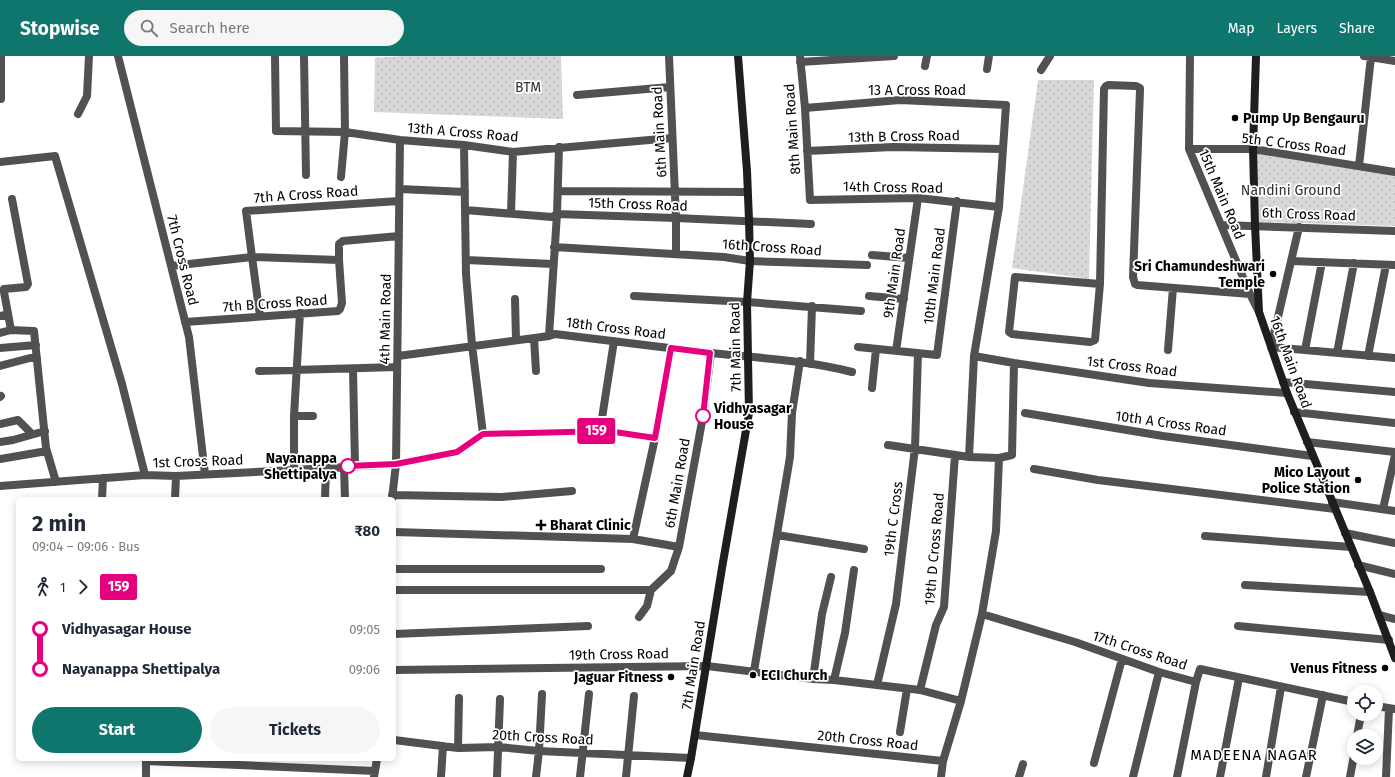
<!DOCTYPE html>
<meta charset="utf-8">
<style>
:root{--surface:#fff;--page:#f6f6f7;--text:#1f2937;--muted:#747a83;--accent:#0f766e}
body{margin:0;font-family:"Fira Sans",sans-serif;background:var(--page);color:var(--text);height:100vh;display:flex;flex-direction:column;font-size:15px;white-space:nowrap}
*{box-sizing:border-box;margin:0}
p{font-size:13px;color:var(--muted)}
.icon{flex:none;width:22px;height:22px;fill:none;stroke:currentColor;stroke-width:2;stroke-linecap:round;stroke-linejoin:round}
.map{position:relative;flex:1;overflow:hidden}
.side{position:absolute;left:16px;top:441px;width:380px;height:264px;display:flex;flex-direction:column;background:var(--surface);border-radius:6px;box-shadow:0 2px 10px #0003}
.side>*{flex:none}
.badge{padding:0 8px;border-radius:3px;font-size:14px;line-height:26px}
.fabs{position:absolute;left:1347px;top:629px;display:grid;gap:8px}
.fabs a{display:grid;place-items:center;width:36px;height:36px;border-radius:50%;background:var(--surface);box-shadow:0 2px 10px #0003;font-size:20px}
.map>.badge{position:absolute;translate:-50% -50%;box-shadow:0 0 0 2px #fff}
.legs{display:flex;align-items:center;gap:6px;height:44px;padding:0 16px;font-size:13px}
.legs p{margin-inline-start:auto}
.head{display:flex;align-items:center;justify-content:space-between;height:68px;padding:0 16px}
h1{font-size:22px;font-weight:700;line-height:30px}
.cta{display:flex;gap:8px;margin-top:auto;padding:8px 16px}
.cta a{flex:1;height:46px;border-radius:24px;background:var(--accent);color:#fff;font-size:16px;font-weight:700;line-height:46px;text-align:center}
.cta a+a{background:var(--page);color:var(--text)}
ul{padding:0 16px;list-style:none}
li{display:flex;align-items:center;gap:14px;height:40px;font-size:15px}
li i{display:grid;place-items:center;width:6px;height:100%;margin:0 5px;background:currentColor}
li i::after{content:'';width:10px;height:10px;margin:-5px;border:3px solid;border-radius:50%;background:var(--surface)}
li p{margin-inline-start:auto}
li:first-child i{background:linear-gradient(#0000 50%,currentColor 0)}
li:last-child i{background:linear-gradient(currentColor 50%,#0000 0)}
header{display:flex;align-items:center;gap:24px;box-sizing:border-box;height:56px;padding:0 20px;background:var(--accent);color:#fff}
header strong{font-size:19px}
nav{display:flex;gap:22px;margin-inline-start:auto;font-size:14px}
.search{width:280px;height:36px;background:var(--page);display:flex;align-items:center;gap:10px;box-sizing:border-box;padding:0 14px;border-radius:22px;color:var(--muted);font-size:15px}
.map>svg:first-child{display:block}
</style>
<header>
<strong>Stopwise</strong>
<div class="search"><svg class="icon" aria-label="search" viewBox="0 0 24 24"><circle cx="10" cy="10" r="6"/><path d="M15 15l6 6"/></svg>Search here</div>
<nav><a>Map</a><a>Layers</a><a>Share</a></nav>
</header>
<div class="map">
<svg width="1395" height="721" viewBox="0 0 1395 721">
<defs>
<pattern id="green-dots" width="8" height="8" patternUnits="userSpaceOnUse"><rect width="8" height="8" fill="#d8d8d8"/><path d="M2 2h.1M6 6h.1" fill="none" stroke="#b8b8b8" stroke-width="1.8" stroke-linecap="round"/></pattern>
</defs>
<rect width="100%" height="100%" fill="#fff"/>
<path fill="url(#green-dots)" d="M 402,0 L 561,0 L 563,63 L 374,56 L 375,2 Z
M 1038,24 L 1094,24 L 1089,223 L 1012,212 Z
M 1256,97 L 1395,118 L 1395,170 L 1258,166 Z"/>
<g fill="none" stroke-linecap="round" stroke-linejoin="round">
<path stroke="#515151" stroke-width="8" d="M 118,0 L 189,281 L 205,418
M 275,0 L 276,75 L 345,76 L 400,84 L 464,89 L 513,96 L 672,82
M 304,0 L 306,119
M 669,0 L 676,162 L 676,198
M 800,0 L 805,52 L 810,144 L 918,142 L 999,151
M 1190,0 L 1189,93 L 1250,238 L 1259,256
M 1364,0 L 1395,5
M 800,6 L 894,0
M 925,10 L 927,0
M 987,13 L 989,0
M 1041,14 L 1050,0
M 577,39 L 670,31
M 1,43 L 1,0
M 805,52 L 900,44 L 1006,49 L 999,151 L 974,300 L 969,401
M 78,58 L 87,40 L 89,0
M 464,89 L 466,218 L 472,289 L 483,378
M 1189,93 L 1253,93 L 1395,116
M 807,95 L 893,91 L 1002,93
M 0,106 L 55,100 L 122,328 L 145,419
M 1359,110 L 1371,1
M 341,121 L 345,76 L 344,0
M 400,133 L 465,136
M 558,135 L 747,136
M 12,143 L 28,228 L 26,231 L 4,233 L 4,236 L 11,274 L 34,275 L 46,392 L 56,426
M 465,154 L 552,161 L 557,158 L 676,162 L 811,168
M 511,157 L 513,96
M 1221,169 L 1395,175
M 1299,171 L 1271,291 L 1395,302
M 554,191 L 724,201 L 750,205 L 867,209
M 872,199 L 909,202
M 466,204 L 553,208
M 1291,205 L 1395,209
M 171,210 L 252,201 L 246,155 L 399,145
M 1100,228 L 1015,221 L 1009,276 L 1012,278 L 1090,286 L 1095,284 L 1100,228 L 1104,33 L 1106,30 L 1108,29 L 1136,30 L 1140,32 L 1140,34 L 1133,221 L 1135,228 L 1137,229 L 1250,238
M 634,240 L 747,246 L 861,255
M 869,240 L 904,243
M 515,243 L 516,284
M 0,260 L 8,258
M 260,260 L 252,201 L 339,204 L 339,188 L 343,185 L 399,180
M 185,266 L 338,255 L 340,253 L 342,247 L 339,204
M 0,277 L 11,274
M 549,280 L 557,158 L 559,91
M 534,282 L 536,315
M 858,291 L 937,299 L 957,145
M 0,292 L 36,289
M 1168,294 L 1173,232
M 1305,294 L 1322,206
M 896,295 L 918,142
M 1337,297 L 1354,207
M 398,300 L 549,280 L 555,278 C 607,284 658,291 710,297 C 758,302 805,304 852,316
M 974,300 L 1014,307 L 1149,327 L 1287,337
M 1368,300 L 1386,209
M 810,308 L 812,250
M 0,310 L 30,302 L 37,302
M 353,313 L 355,410
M 259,315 L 397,311
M 1283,326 L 1395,336
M 872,332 L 876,293
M 0,341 L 1,340
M 1294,356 L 1395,367
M 1025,357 L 1163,380 L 1312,400
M 294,360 L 313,360
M 0,368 L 18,364 L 32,378
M 600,375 L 614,285
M 0,386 L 13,384 L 45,375
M 1307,386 L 1395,396
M 888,389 L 969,401 L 999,402
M 0,403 L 47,395
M 344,411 L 345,443
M 1034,413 L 1098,424 L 1335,453
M 294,414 L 294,360 L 300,257
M 0,430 L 145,419 L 176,420 L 294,414 L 396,408 L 457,396 L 483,378 L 608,375 L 655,382
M 392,439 L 502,441 L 572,435
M 102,443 L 103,422
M 175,443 L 176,420
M 325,443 L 326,412
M 392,443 L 396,408 L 400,84
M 1332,446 L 1395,455
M 1383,453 L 1395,399
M 394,476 L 633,483 L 679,491
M 1345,477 L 1395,487
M 777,479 L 864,493
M 1205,480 L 1351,491
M 633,483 L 655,382 L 671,292
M 1358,509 L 1395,518
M 394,513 L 601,513
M 1245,529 L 1370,536
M 394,534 L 651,534
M 982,558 L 1075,586 L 1159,616 L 1196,626 L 1200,613 L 1354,646
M 1379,559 L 1395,563
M 639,561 L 647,550 L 651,534 L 671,515 L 679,491 L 703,360 L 711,297
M 1238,570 L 1389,584
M 394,578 L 588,570
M 394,614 L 707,610 L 813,623 L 834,624 L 920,634 L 961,645
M 754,615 L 790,401 L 792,357 L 800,305
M 813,623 L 822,558 L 831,521
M 834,624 L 845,577 L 854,514
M 877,629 L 896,548 L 915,392 L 918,297
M 920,634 L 936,569 L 944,551 L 955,399
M 1376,650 L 1395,653
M 900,676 L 907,633
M 695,679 L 943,705
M 1357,680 L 1361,658
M 394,684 L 458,692 L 499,691 L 539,695 L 691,702
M 458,692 L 459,642
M 146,705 L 375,715
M 1094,707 L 1122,603
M 146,721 L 146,703
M 374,721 L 377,703
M 441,721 L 443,690
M 497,721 L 500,643
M 536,721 L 539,695 L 542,638
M 580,721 L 589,638
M 626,721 L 634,640
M 941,721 L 943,705 L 961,645 L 982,558 L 996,475 L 999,402 L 1012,399 L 1014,307
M 1019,721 L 1023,708
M 1133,721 L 1159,616
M 1177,721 L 1196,626
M 1220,721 L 1239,622
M 1266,721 L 1281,631
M 1306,721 L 1323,639
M 1350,721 L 1354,699
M 1386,721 L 1389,653"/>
<path stroke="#1e1e1e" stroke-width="8" d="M 1256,0 L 1253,93 L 1255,169 L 1259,256 L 1287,337 L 1370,536 L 1395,602
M 687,721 L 691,702 L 722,512 L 749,357 L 747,246 L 750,205 L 749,164 L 747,115 L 738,0"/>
</g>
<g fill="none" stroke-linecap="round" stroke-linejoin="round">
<g stroke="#fff" stroke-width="9">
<path id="line-1" d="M 348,410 L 396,408 L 457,396 L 483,378 L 608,375 L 655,382 L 671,292 L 710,297 L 703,360"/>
</g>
<use href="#line-1" stroke="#e6007e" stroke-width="6"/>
</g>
<g fill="#000" stroke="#fff" stroke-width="1.5">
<circle cx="1235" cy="62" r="4"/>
<circle cx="1273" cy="218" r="4"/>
<circle cx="1358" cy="424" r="4"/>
<path d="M539 463h4v4h4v4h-4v4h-4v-4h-4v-4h4z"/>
<circle cx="1385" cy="612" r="4"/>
<circle cx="753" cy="619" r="4"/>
<circle cx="671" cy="621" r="4"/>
</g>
<g fill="#fff" stroke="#e6007e" stroke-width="2">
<circle cx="703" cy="360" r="7"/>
<circle cx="348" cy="410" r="7"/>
</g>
<g text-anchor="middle" stroke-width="3.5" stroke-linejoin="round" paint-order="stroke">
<g font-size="14" fill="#2f2f2f" stroke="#fff">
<text x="528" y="36">BTM</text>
<text x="1291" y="139">Nandini Ground</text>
</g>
<g font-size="14" fill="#000" stroke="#fff">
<text x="917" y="39">13 A Cross Road</text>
<text transform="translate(792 73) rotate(-94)" y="5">8th Main Road</text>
<text transform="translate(463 76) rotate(5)" y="5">13th A Cross Road</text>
<text transform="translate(659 76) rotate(-93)" y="5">6th Main Road</text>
<text transform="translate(904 80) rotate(-1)" y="5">13th B Cross Road</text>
<text transform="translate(1294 88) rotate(7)" y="5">5th C Cross Road</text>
<text transform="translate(893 131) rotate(1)" y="5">14th Cross Road</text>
<text transform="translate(306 138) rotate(-4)" y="5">7th A Cross Road</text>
<text transform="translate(1222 138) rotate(67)" y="5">15th Main Road</text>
<text transform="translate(638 148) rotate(2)" y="5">15th Cross Road</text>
<text transform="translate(1309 158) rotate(2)" y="5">6th Cross Road</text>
<text transform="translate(772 191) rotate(4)" y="5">16th Cross Road</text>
<text transform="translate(183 204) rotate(76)" y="5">7th Cross Road</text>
<text transform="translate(894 217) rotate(-82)" y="5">9th Main Road</text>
<text transform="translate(934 220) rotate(-83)" y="5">10th Main Road</text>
<text transform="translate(275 247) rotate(-4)" y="5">7th B Cross Road</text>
<text transform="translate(385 263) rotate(-89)" y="5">4th Main Road</text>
<text transform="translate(616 272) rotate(7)" y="5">18th Cross Road</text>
<text transform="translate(735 291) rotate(-91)" y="5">7th Main Road</text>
<text transform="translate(1291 306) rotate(70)" y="5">16th Main Road</text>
<text transform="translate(1132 310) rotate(7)" y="5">1st Cross Road</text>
<text transform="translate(1171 367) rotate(8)" y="5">10th A Cross Road</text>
<text transform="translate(198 405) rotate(-2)" y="5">1st Cross Road</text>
<text transform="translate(677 427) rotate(-80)" y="5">6th Main Road</text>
<text transform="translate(893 463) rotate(-83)" y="5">19th C Cross</text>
<text transform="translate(934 493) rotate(-85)" y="5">19th D Cross Road</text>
<text transform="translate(1140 594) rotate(18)" y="5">17th Cross Road</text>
<text transform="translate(619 598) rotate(-1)" y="5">19th Cross Road</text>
<text transform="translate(693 609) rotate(-81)" y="5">7th Main Road</text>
<text transform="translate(543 681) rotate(3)" y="5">20th Cross Road</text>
<text transform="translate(868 684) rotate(6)" y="5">20th Cross Road</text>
</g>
<g font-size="14" font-weight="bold" fill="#000" stroke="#fff" text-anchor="end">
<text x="1243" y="67" text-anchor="start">Pump Up Bengauru</text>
<text x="1265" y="215">Sri Chamundeshwari<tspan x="1265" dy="16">Temple</tspan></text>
<text x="1350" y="421">Mico Layout<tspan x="1350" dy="16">Police Station</tspan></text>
<text x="550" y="474" text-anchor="start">Bharat Clinic</text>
<text x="1377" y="617">Venus Fitness</text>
<text x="761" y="624" text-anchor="start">ECI Church</text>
<text x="663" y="626">Jaguar Fitness</text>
</g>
<g font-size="14" font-weight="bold" fill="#000" stroke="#fff" text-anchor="start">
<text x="714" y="357">Vidhyasagar<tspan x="714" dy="16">House</tspan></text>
<text x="337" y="407" text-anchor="end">Nayanappa<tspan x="337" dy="16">Shettipalya</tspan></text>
</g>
<g font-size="15" letter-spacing="1" fill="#000" stroke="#fff">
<text x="1254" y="704">MADEENA NAGAR</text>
</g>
</g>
</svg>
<div class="fabs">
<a><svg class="icon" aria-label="locate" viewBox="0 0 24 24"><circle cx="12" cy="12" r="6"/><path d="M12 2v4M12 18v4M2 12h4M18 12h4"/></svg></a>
<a><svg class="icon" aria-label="layers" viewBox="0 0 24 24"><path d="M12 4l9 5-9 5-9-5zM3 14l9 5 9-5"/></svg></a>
</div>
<b class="badge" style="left:596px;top:375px;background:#e6007e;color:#fff">159</b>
<section class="side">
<div class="head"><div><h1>2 min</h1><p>09:04 – 09:06 · Bus</p></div><b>₹80</b></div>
<div class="legs"><svg class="icon" aria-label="walk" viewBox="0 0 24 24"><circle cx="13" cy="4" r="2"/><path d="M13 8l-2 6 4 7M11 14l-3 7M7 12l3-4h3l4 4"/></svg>1<svg class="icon" aria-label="forward" viewBox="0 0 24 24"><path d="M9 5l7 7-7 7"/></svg><b class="badge" style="background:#e6007e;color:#fff">159</b></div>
<ul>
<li><i style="color:#e6007e"></i><b>Vidhyasagar House</b><p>09:05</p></li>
<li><i style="color:#e6007e"></i><b>Nayanappa Shettipalya</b><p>09:06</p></li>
</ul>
<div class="cta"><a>Start</a><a>Tickets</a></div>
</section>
</div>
